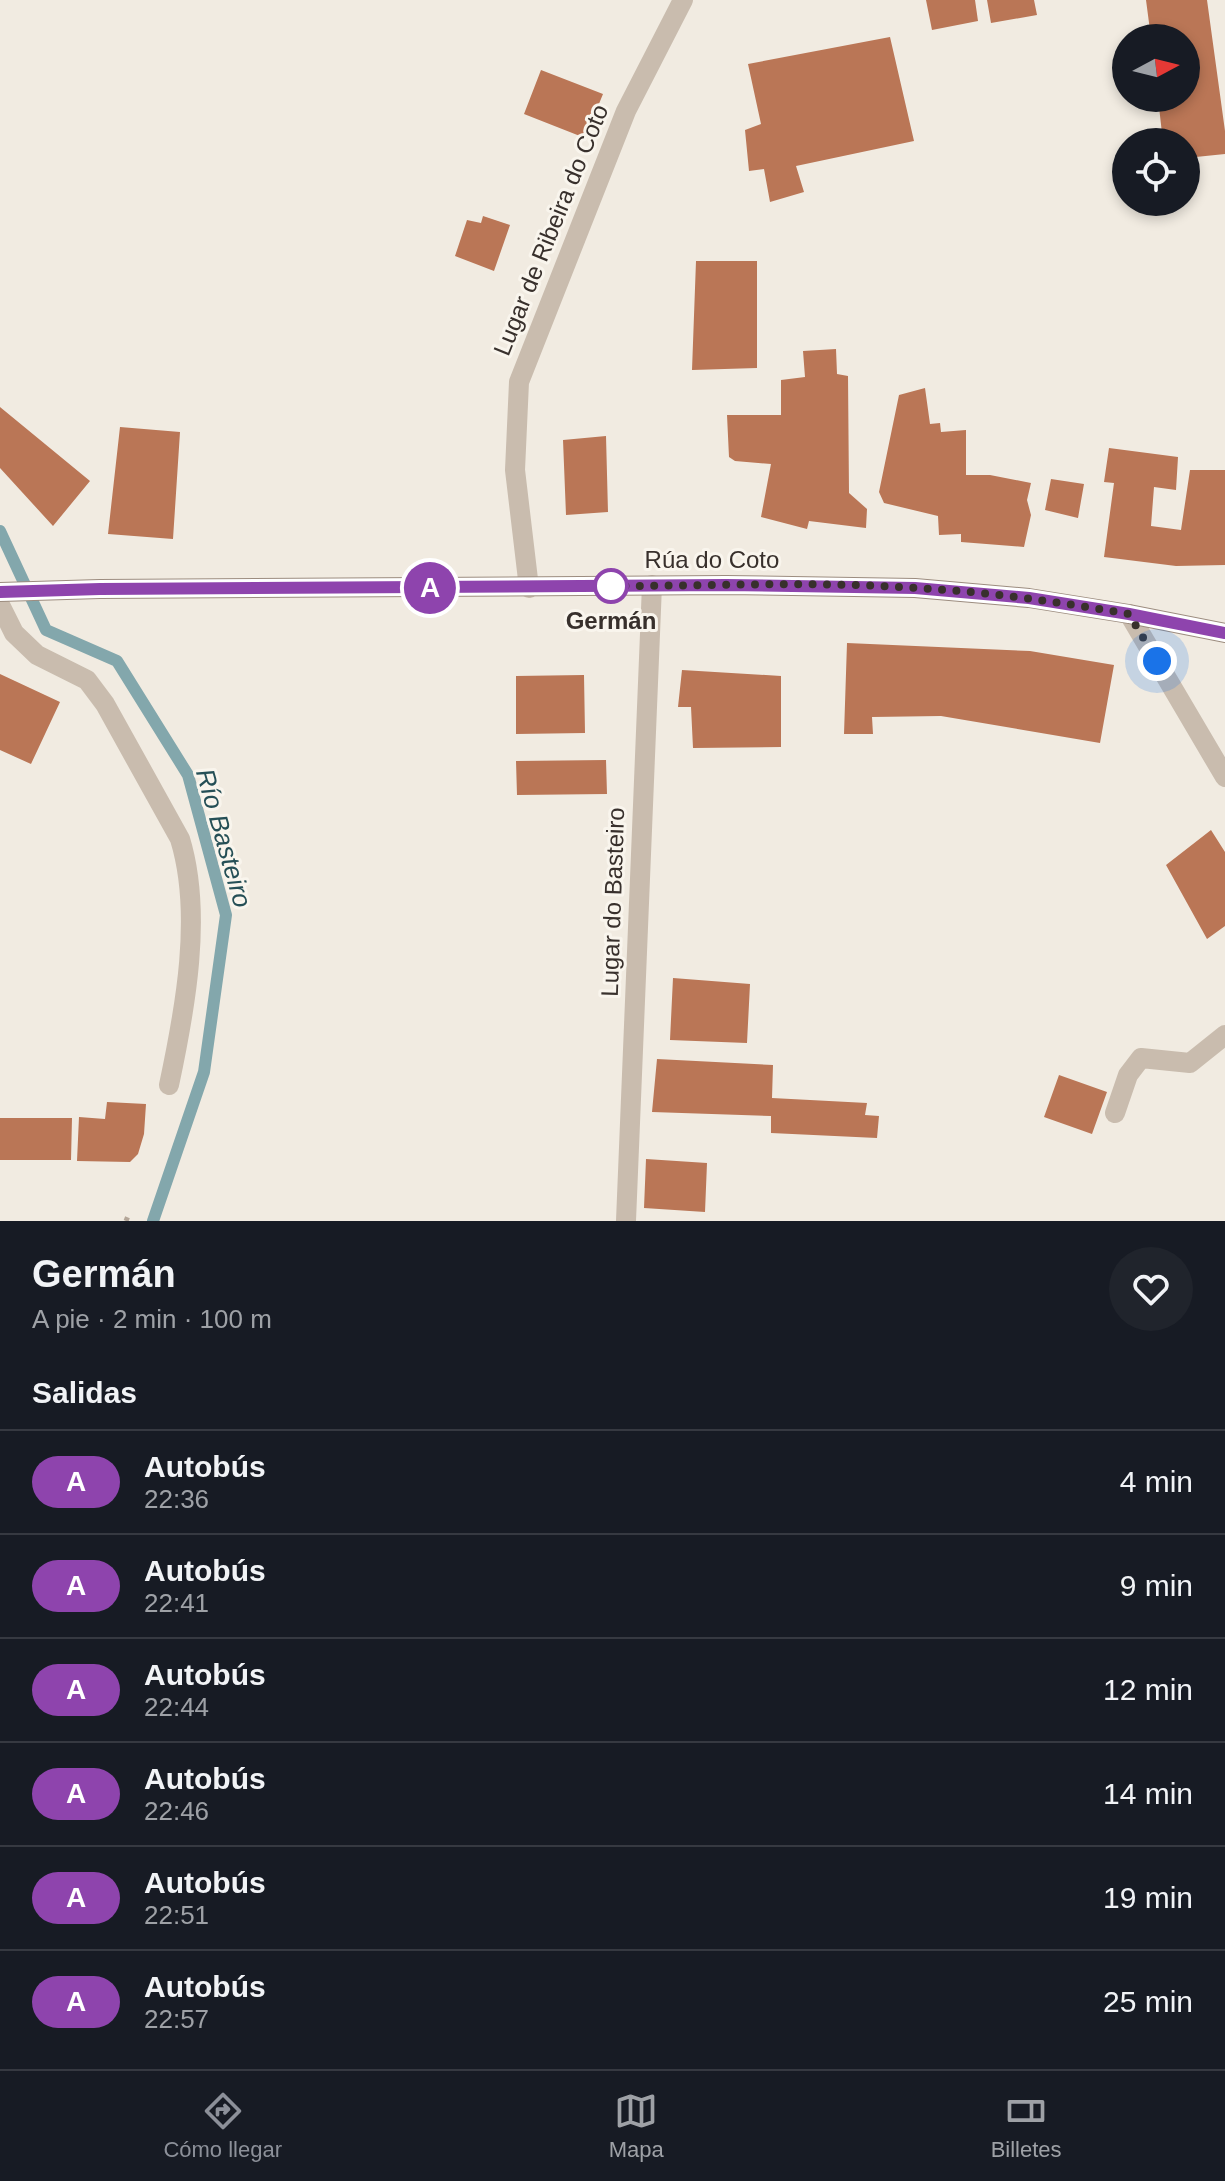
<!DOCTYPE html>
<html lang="es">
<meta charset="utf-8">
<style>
:root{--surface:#171b24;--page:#20242c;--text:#f1f3f6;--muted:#9ea1a6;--line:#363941;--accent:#8c9099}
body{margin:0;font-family:Helvetica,sans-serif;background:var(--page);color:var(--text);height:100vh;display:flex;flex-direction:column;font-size:30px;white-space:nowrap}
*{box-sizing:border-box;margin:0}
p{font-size:26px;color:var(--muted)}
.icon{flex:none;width:44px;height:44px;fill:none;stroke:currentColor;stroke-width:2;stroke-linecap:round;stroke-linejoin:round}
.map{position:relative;height:1221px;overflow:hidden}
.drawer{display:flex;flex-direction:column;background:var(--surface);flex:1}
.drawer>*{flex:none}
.badge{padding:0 16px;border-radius:26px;font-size:28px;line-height:52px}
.needle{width:52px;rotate:83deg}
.buttons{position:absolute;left:1112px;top:24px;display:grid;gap:16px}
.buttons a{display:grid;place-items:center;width:88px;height:88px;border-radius:50%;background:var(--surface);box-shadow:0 4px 12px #0003;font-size:40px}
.you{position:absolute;width:40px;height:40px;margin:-20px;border:6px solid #fff;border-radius:50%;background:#1a73e8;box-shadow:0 0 0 12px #1a73e833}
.map>.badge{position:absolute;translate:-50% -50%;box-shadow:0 0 0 4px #fff}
h2{padding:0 32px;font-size:30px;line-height:72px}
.round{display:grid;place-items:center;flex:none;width:84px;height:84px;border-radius:42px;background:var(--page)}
.head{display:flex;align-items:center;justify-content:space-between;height:136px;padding:0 32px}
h1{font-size:38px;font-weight:800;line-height:60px}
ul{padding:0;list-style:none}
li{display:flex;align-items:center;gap:24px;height:104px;padding:0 32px;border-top:2px solid var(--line)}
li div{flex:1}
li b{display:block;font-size:30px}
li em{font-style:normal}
li .badge{min-width:88px;font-weight:700;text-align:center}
.menu{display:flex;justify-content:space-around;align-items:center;height:112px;border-top:2px solid var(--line);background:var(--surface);font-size:22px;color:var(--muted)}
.menu a{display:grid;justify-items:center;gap:4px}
.menu .selected{color:var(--accent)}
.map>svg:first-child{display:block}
</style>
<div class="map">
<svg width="1225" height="1221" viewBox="0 0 1225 1221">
<rect width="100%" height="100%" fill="#f1ebe1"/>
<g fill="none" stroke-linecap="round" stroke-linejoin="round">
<path stroke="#83a7ac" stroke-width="12" d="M 0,531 L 46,630 L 117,661 L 188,775 L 226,915 L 204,1072 L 153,1221"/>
</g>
<path fill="#ba7656" d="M 926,0 L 975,0 L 978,21 L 932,30 Z
M 987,0 L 1034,0 L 1037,15 L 991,23 Z
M 1146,0 L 1207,0 L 1225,131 L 1225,154 L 1186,158 L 1186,142 L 1163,142 L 1158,98 L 1186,98 L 1186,38 L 1151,38 Z
M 890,37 L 914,141 L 796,166 L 804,192 L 770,202 L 764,169 L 749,171 L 745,130 L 761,124 L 748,64 Z
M 541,70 L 603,94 L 585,138 L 524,114 Z
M 483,216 L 510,225 L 494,271 L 455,256 L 467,220 L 481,223 Z
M 696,261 L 757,261 L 757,368 L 692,370 Z
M 836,349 L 837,374 L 848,376 L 849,493 L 867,509 L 866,528 L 809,521 L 807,529 L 761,517 L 771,464 L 735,461 L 729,457 L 727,415 L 781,415 L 781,380 L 805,377 L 803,351 Z
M 925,388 L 930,424 L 940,423 L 941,432 L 966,430 L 966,475 L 990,475 L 1031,483 L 1027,500 L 1031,515 L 1024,547 L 961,542 L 961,534 L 939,535 L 938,516 L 884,503 L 879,492 L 899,395 Z
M 0,407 L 90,481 L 53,526 L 0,468 Z
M 120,427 L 180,432 L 173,539 L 108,534 Z
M 606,436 L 608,512 L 566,515 L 563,440 Z
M 1109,448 L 1178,457 L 1176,490 L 1154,487 L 1151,526 L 1181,530 L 1190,470 L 1225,470 L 1225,565 L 1176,566 L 1104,557 L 1114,483 L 1104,482 Z
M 1051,479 L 1084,484 L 1078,518 L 1045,510 Z
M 847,643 L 1030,651 L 1114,665 L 1100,743 L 941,716 L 872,717 L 873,734 L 844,734 Z
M 682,670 L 781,676 L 781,747 L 693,748 L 691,707 L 678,707 Z
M 0,674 L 60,702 L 31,764 L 0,750 Z
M 584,675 L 585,733 L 516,734 L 516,676 Z
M 606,760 L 607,794 L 517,795 L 516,761 Z
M 1211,830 L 1225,852 L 1225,926 L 1207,939 L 1166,865 Z
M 673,978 L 750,984 L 747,1043 L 670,1040 Z
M 657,1059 L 773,1065 L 772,1098 L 867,1103 L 865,1115 L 879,1116 L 877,1138 L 771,1133 L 771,1116 L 652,1112 Z
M 1059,1075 L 1107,1092 L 1092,1134 L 1044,1117 Z
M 107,1102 L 146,1104 L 144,1134 L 138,1154 L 130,1162 L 77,1161 L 79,1117 L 105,1119 Z
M 0,1118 L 72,1118 L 71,1160 L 0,1160 Z
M 646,1159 L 707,1163 L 705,1212 L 644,1208 Z"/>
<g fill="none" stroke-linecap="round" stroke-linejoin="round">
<path stroke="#b4a698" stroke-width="5" stroke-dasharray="4 4" stroke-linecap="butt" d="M 126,1221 L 128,1216"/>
<path stroke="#c9bcae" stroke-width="20" d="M 1115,1113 L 1128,1075 L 1141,1058 L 1190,1063 L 1225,1035"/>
<path stroke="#c9bcae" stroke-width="20" d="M 529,588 L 515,470 L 519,382 L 626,111 L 683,0
M 0,605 L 14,633 L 37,655 L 87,680 L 105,704 L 180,839 C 203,914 185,1010 169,1085
M 626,1221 L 652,585"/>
<path stroke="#c9bcae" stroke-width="20" d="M 1129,614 L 1225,777"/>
<path stroke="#9c8c7f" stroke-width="20" d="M 0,592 L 100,589 L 726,585 L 915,588 L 1029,598 L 1129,614 L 1225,633"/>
</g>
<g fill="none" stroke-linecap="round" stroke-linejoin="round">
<g stroke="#fff" stroke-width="18">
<path id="line" d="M 0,592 L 100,589 L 726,585 L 915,588 L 1029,598 L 1129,614 L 1225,633"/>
</g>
<use href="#line" stroke="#8e44ad" stroke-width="12"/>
<path stroke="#38302c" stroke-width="8" stroke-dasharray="0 14.4" d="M 611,586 C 713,586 815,581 917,588 C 988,592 1059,602 1129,614 L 1157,661"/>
</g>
<circle fill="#fff" stroke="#8e44ad" stroke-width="4" cx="611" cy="586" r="16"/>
<g text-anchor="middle" stroke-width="6" stroke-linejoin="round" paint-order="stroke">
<g font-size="24" fill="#38302c" stroke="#f9f5ed">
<text transform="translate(551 230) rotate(-68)" y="8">Lugar de Ribeira do Coto</text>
<text x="712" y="568">Rúa do Coto</text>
<text transform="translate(613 902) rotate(-88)" y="8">Lugar do Basteiro</text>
</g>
<g font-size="24" font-weight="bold" fill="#38302c" stroke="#f9f5ed">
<text x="611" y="629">Germán</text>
</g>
<g font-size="26" font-style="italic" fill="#254f56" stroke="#f9f5ed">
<text transform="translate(224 838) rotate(74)" y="9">Río Basteiro</text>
</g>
</g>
</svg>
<div class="buttons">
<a><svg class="needle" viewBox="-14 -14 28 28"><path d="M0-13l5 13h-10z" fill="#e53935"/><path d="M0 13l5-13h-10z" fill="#9ea1a6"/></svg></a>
<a><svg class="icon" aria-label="locate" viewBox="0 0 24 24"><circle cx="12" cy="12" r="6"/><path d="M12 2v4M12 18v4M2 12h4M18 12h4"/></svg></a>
</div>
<div class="you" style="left:1157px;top:661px"></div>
<b class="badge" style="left:430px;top:588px;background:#8e44ad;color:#fff">A</b>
</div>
<section class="drawer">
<div class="head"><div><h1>Germán</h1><p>A pie · 2 min · 100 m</p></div><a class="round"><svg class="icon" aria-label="heart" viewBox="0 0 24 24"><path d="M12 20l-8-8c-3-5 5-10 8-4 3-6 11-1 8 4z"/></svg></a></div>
<h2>Salidas</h2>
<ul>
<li><span class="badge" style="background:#8e44ad;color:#fff">A</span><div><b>Autobús</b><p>22:36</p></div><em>4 min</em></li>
<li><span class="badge" style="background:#8e44ad;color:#fff">A</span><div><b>Autobús</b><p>22:41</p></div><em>9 min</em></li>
<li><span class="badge" style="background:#8e44ad;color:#fff">A</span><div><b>Autobús</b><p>22:44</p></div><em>12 min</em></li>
<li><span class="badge" style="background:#8e44ad;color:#fff">A</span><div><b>Autobús</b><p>22:46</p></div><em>14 min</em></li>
<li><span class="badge" style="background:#8e44ad;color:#fff">A</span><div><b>Autobús</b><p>22:51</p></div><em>19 min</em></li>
<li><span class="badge" style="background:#8e44ad;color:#fff">A</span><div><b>Autobús</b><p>22:57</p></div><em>25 min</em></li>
</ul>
</section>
<nav class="menu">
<a class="selected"><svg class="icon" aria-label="directions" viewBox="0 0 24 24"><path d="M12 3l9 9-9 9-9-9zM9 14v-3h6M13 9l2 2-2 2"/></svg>Cómo llegar</a>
<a><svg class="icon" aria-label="map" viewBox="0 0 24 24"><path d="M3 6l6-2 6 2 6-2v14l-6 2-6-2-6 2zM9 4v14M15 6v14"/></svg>Mapa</a>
<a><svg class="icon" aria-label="tickets" viewBox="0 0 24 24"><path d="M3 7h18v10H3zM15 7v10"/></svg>Billetes</a>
</nav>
